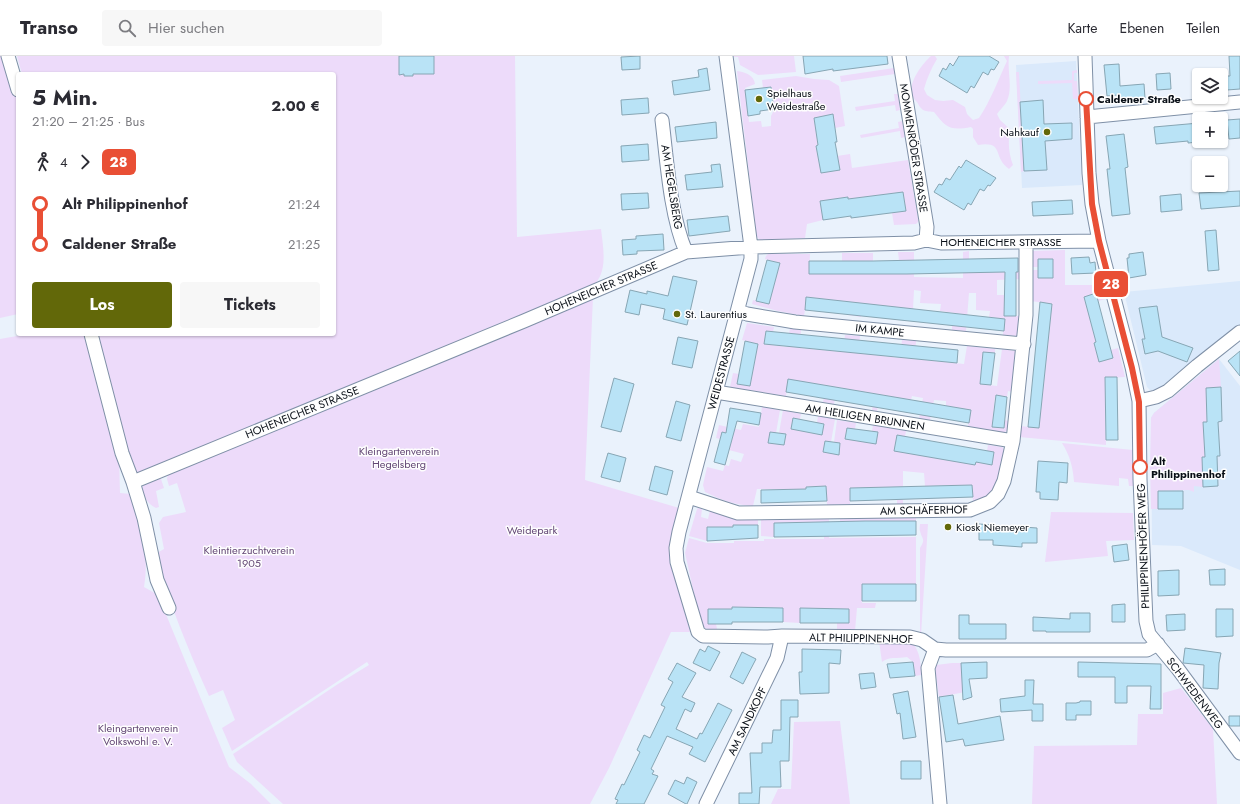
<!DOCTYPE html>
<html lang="de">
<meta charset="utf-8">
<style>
:root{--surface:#fff;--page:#f7f7f7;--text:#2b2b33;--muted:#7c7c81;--line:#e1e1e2;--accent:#626809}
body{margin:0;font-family:Jost,sans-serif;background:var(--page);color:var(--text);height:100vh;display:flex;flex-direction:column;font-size:15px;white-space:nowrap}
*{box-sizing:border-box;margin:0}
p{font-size:13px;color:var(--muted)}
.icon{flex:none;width:22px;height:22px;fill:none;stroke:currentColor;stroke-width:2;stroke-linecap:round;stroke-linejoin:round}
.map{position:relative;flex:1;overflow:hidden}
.drawer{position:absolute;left:16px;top:16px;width:320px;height:264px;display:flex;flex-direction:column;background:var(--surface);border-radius:4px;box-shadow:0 1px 3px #0004}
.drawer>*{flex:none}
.badge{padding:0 8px;border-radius:6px;font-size:14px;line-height:26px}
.tools{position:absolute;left:1192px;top:12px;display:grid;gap:8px}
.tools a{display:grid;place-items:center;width:36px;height:36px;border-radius:4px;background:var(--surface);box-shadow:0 1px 3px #0004;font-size:20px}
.map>.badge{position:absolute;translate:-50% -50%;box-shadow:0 0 0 2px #fff}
.legs{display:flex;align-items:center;gap:6px;height:44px;padding:0 16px;font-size:13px}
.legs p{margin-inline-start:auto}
.overview{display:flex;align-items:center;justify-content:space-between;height:68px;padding:0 16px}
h1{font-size:22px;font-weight:700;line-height:30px}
.cta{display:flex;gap:8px;margin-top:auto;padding:8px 16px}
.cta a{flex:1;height:46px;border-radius:4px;background:var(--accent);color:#fff;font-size:16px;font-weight:700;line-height:46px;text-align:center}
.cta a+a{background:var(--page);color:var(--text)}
ul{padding:0 16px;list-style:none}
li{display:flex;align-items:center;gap:14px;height:40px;font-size:15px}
li i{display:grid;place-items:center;width:6px;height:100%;margin:0 5px;background:currentColor}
li i::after{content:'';width:10px;height:10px;margin:-5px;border:3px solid;border-radius:50%;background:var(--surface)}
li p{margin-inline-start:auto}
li:first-child i{background:linear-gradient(#0000 50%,currentColor 0)}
li:last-child i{background:linear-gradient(currentColor 50%,#0000 0)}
header{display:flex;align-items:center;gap:24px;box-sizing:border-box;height:56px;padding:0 20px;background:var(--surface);border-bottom:1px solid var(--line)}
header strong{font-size:19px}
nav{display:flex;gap:22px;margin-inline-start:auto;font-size:14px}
.search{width:280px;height:36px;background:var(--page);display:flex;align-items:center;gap:10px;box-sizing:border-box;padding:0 14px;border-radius:4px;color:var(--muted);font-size:15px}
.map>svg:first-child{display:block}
</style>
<header>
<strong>Transo</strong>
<div class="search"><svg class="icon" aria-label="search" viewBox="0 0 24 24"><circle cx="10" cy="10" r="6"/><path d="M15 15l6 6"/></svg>Hier suchen</div>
<nav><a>Karte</a><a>Ebenen</a><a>Teilen</a></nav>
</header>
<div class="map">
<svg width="1240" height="748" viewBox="0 0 1240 748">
<rect width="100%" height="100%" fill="#eaf2fc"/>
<path fill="#dae9fb" d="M 1076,5 L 1082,129 L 1022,132 L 1016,9 Z
M 1240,225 L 1240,269 L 1164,332 L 1157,335 L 1150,334 L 1147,331 L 1124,236 Z
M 1219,303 L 1240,330 L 1240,514 L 1181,490 L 1152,489 L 1151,362 L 1154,357 Z"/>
<path fill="#eddbfa" d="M 0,0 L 4,0 L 18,46 L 18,258 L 0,262 Z
M 17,0 L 515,0 L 517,181 L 601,173 C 603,191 608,213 595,228 L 137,418 L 134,417 L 93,278 L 334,278 L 334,18 L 22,18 Z
M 734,0 L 794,0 L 796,16 L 758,19 L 740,9 L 738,1 L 734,1 Z
M 931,0 L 935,0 L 937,3 C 931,13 927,22 924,33 L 927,39 L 935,44 L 943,45 L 953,44 L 965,51 L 967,58 L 973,64 L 979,62 C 991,44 998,24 1007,5 L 1004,0 L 1009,0 C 1007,15 1013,31 1007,45 C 1005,49 1000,54 997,58 L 1000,64 L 1011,74 C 1007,84 1009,99 1013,109 L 1009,113 C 992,101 1005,85 978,89 L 973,81 L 973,73 L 971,71 C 951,75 946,72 934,56 C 923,55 922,55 917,46 C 915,44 914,43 913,41 C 906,29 922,8 931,0 Z
M 894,12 L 895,18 L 841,26 L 840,20 Z
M 1077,14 L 1077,17 L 1074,17 L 1074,25 L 1077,25 L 1078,43 L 1073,43 L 1072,27 L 1038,28 L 1038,25 L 1072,24 L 1072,15 Z
M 737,15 C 745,16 754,19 755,28 L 745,32 L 749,66 L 761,65 L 762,71 L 771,70 L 771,60 L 774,54 L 771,31 L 763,32 L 762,24 L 796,20 L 814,23 L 829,24 L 839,30 L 845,70 L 835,72 L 832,59 L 814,62 L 818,89 L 816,90 L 821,117 L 840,114 L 837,100 L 850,98 L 852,112 L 908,104 L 918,163 L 918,166 L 916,168 L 894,169 L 892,157 L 906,155 L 903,136 L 848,143 L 847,141 L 820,145 L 823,164 L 807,168 L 805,182 L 787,183 L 785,185 C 775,186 758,190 756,177 Z
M 1016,16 L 1019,16 L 1024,115 L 1021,116 Z
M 894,38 L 898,38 L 900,54 L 896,55 L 895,49 L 856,55 L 855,51 L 895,45 Z
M 902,65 L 905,81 L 901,82 L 900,75 L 861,82 L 860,79 L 899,72 L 898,66 Z
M 1065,194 L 1065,229 L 1102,229 L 1106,243 L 1098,245 L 1096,237 L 1084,241 L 1096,286 L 1094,287 L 1099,306 L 1113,302 L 1111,294 L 1118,292 L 1125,321 L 1105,322 L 1106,389 L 1019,381 L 1020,370 L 1039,372 L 1052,248 L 1031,245 L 1031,214 L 1038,214 L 1053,221 L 1053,203 L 1039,203 L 1038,211 L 1031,211 L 1032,195 Z
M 969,195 L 969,203 L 976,216 L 1019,216 L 1019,223 L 997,224 L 997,239 L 1004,239 L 1004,260 L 1020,260 L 1018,280 L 1003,279 L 1004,263 L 989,261 L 990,255 L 976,254 L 976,237 L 969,237 L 966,275 L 952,274 L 952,269 L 961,270 L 962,258 L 940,255 L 941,248 L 920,247 L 921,235 L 914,234 L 913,253 L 862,248 L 861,261 L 848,259 L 849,246 L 807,241 L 804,260 L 778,255 L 752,248 L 753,244 L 769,248 L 780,207 L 765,203 L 766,200 L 768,198 L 810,198 L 809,217 L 852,218 L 852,205 L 842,205 L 842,197 L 873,197 L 873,205 L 863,205 L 863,218 L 907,218 L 907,205 L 899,204 L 898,196 L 914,196 L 914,221 L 963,222 L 963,196 Z
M 593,241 L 585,424 L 679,452 L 670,491 L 670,499 L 690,576 L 671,576 L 609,712 L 590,748 L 283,748 L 237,706 L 233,698 L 338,628 L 369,609 L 367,606 L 232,695 L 222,672 L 235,664 L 223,634 L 209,640 C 188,593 169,547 155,498 L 164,493 L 159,467 L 163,461 L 186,456 L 177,427 L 169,430 L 167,423 L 168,416 Z
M 747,267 L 774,271 L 773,276 L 766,275 L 764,288 L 787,291 L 790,272 L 801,274 L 800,292 L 843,296 L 845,279 L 860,280 L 858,297 L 900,302 L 902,284 L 916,285 L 915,303 L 964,308 L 967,290 L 995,293 L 995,297 L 983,296 L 980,328 L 997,330 L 1002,293 L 1015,295 L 1012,336 L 1008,335 L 1007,341 L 995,340 L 992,370 L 1004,364 L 1009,365 L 1008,374 L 1003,377 L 968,370 L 971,354 L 946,350 L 946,345 L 934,344 L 930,364 L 919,363 L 923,342 L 912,340 L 911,344 L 880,339 L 877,355 L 872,354 L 875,338 L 837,331 L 834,348 L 823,346 L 826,330 L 788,324 L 786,340 L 730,331 L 733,317 L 739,318 L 737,328 L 750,330 L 758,288 L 742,284 Z
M 28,278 L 85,278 L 119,399 L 120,437 L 131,438 C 140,471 150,495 144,531 L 158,539 L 229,711 L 251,728 L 271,748 L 0,748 L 0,283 Z
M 1219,303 L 1221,331 L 1206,332 L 1207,366 L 1203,366 L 1205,401 L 1202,401 L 1203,431 L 1194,430 L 1194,436 L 1189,434 L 1158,435 L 1158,453 L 1151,453 L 1150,410 L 1151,362 L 1154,357 Z
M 762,351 L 780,354 L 776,377 L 770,376 L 769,387 L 784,389 L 786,378 L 779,377 L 783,354 L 801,358 L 800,363 L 793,362 L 791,373 L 821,379 L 824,368 L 817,367 L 818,360 L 835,363 L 831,386 L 825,385 L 823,396 L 839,398 L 840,387 L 834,386 L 837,364 L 856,367 L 855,373 L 847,372 L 845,383 L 872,375 L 873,369 L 906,375 L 905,381 L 975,409 L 976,406 L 992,409 L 994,396 L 987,395 L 988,389 L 1002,391 L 1004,393 C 1001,409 1000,433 985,442 C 981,444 976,445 973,446 L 972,429 L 925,430 L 924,417 L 903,415 L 903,448 L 897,448 L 897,432 L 850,432 L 850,448 L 827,449 L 826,430 L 806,431 L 806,433 L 757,433 L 753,450 C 735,449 721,444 705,436 L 703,429 L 707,411 L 723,415 L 725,409 L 729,410 L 731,403 L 741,406 L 744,398 L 729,394 L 733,379 L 722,376 L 720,383 L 716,382 L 719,369 L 741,374 L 743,368 L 759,371 Z
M 1062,387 L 1133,394 L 1133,430 L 1129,430 L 1128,423 L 1119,422 L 1119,430 L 1074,426 C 1073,411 1070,400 1062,387 Z
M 156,420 L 161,423 L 164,432 L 156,435 L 159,451 L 156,452 C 147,448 144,440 142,432 L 146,424 Z
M 698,452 L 702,453 L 701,461 L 708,463 L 710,455 L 723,459 L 758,462 L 758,469 L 733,469 L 733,471 L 707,485 L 689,480 L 697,453 Z
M 1051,456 L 1133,457 L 1134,484 L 1106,485 L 1108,500 L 1045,506 Z
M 916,459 L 916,465 L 891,465 L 891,466 L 840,466 L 840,460 Z
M 829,461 L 829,482 L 916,481 L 916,528 L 863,528 L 862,547 L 876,547 L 875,552 L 857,552 L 855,575 L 837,575 L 837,567 L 849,567 L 849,553 L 800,552 L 800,567 L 783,566 L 783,552 L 732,551 L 731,553 L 708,553 L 708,568 L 716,568 L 717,573 C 710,573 706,574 701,569 L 685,497 L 689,482 L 707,487 L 734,487 L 734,485 L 764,485 L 764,483 L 824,483 L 824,467 L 774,468 L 774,481 L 761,480 L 761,462 Z
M 920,468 L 928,468 L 921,579 L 920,578 L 920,492 C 926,482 922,484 920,475 C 919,473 920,470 920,468 Z
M 879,585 L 912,586 C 920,596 921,606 921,619 L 915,620 L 913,606 L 907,601 C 898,603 889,600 882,606 Z
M 952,607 L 961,607 L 962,623 L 965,636 L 939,641 L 935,612 L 936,609 Z
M 1181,632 L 1213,673 L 1217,748 L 1032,748 L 1034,690 L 1137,689 L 1138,658 L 1163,658 L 1163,637 Z
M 840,665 L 850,748 L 771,748 L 778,733 L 791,733 L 794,666 Z"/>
<path fill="#b9e3f6" stroke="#87a6b4" d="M 399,0 L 434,0 L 434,18 L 413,18 L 413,20 L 404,20 L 404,18 L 399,19 Z
M 640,0 L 640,13 L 622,14 L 621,1 Z
M 803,0 L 887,0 L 888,8 L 833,15 L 833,13 L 805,18 Z
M 959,0 L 989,0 L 999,6 L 994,14 L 991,13 L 988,19 L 983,16 L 974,32 L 971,30 L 967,37 L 939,20 L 943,12 L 946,14 L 950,7 L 953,10 Z
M 1229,0 L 1240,0 L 1240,33 L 1227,34 L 1226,20 L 1230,20 Z
M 1119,8 L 1120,30 L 1144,28 L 1145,42 L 1117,44 L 1117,39 L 1107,40 L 1104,9 Z
M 707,12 L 710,34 L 674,39 L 672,25 L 699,21 L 698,14 Z
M 1170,17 L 1171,33 L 1157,34 L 1156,18 Z
M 771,31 L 774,53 L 760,55 L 760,58 L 748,60 L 745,34 Z
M 648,42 L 649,57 L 622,59 L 621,44 Z
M 1043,44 L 1044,68 L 1072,67 L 1072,83 L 1045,85 L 1047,114 L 1024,115 L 1020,46 Z
M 833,58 L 837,86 L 835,86 L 840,114 L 821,117 L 816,90 L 818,89 L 814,62 Z
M 1240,63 L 1240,82 L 1229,83 L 1227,64 Z
M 716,66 L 717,82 L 677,86 L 675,71 Z
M 1199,67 L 1199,86 L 1188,87 L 1188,85 L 1156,88 L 1154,71 Z
M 1124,78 L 1128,111 L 1125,112 L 1130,158 L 1112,160 L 1107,113 L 1110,113 L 1106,80 Z
M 648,88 L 649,104 L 622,106 L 621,90 Z
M 966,104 L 996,122 L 990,130 L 988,129 L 984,135 L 980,133 L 971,149 L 968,147 L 964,154 L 934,136 L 939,128 L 942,129 L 946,122 L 950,124 L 959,110 L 961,112 Z
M 720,108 L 723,131 L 687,134 L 685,119 L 712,116 L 711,109 Z
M 1240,135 L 1240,150 L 1201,153 L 1199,137 Z
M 903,136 L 906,155 L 851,162 L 851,160 L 823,164 L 820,145 L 848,141 L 848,143 Z
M 648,137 L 649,152 L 622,154 L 621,138 Z
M 1181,138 L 1182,154 L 1161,156 L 1160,140 Z
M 1072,144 L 1073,158 L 1033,160 L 1032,146 Z
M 728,160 L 730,175 L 689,180 L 687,164 Z
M 1216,174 L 1219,214 L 1208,215 L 1205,175 Z
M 663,178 L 664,194 L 637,195 L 637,198 L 623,199 L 622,184 L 636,183 L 636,180 Z
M 1143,196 L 1146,219 L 1129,222 L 1127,202 L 1129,202 L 1129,198 Z
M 1089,201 L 1090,207 L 1095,206 L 1096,217 L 1072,218 L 1071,202 Z
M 1018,202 L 1018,216 L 1016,216 L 1016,260 L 1004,260 L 1005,216 L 907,218 L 809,218 L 809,205 L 873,205 Z
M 1038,203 L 1053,203 L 1053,222 L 1038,222 Z
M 767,204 L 780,207 L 769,248 L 756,245 Z
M 673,220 L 697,225 L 687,269 L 663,263 L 665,253 L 641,248 L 639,259 L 625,256 L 630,234 L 647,238 L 647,235 L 668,240 Z
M 1096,237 L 1113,302 L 1099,306 L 1094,287 L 1096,286 L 1084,241 Z
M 806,241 L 1005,263 L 1004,275 L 805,254 Z
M 1040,246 L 1052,248 L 1039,372 L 1028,371 Z
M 1157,250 L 1162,281 L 1193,292 L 1187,306 L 1158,295 L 1145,298 L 1142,283 L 1145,283 L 1139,252 Z
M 766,275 L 958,294 L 957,307 L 764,288 Z
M 678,281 L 698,285 L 692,312 L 672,308 Z
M 745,285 L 758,288 L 750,330 L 737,328 Z
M 1240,295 L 1240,320 L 1228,305 Z
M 983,296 L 995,297 L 991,329 L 980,328 Z
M 1105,321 L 1117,321 L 1118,384 L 1106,384 Z
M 614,322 L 634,328 L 621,376 L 601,371 Z
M 788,323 L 971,354 L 969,367 L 786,336 Z
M 1221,331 L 1222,365 L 1218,366 L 1220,400 L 1217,400 L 1218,430 L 1203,431 L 1202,401 L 1205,401 L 1203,366 L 1207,366 L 1206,332 Z
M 996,339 L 1007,341 L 1004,372 L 992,371 Z
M 676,345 L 690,349 L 681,385 L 666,381 Z
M 730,352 L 761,357 L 759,369 L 737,365 L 725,409 L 714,406 L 722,376 L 726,377 Z
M 793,362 L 824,368 L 822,379 L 791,373 Z
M 847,372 L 878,376 L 876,388 L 845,383 Z
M 770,376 L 786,378 L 784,389 L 768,387 Z
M 897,379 L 994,396 L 992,409 L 976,406 L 975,409 L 894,395 Z
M 825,385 L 840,387 L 839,399 L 823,396 Z
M 608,397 L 626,402 L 620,426 L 601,421 Z
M 1038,405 L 1068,407 L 1067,427 L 1059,426 L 1058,444 L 1040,443 L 1040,436 L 1036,436 Z
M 655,410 L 673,415 L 667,439 L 649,434 Z
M 972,429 L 973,441 L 850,445 L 850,432 Z
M 826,430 L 827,445 L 761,447 L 761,434 L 806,433 L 806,431 Z
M 1158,435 L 1183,435 L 1183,453 L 1158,453 Z
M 865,465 L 916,465 L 916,479 L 774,481 L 774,467 Z
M 979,468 L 994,469 L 994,472 L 1023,473 L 1023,471 L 1037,472 L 1037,487 L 1022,487 L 1022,491 L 993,489 L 993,484 L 979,484 Z
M 733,469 L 758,469 L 758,482 L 707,485 L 707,471 L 733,471 Z
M 1127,488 L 1129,504 L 1114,506 L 1112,490 Z
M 1225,513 L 1225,529 L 1210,529 L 1209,514 Z
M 1179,514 L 1179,539 L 1158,540 L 1158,515 Z
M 862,528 L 916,528 L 916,545 L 862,545 Z
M 1125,548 L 1125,566 L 1112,566 L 1112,549 Z
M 732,551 L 783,552 L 783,566 L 732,566 L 732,568 L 708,568 L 708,553 L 732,553 Z
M 800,552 L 849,553 L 849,567 L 800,567 Z
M 1216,553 L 1233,553 L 1233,580 L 1216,581 Z
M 1070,557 L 1090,557 L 1090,576 L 1046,576 L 1046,575 L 1033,575 L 1033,561 L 1070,563 Z
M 1185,558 L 1185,574 L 1167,575 L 1166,559 Z
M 959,559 L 969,559 L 969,568 L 1006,568 L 1006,583 L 959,583 Z
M 708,590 L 720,596 L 710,615 L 693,607 L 700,593 L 705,596 Z
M 1185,592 L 1221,597 L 1219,607 L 1218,633 L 1203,632 L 1204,609 L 1183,607 Z
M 802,593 L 841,594 L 840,608 L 829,607 L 829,637 L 800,638 L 799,616 L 802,616 Z
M 742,596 L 756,603 L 743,628 L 730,621 Z
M 913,606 L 915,620 L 890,622 L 887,608 Z
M 987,606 L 987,622 L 969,623 L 972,641 L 963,644 L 961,607 Z
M 1078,606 L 1161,608 L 1161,653 L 1150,653 L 1151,630 L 1127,630 L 1127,647 L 1115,647 L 1115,621 L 1078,621 Z
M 677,607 L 696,617 L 682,641 L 695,647 L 691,656 L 685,653 L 676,673 L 697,683 L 700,677 L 702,678 L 718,647 L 732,654 L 705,706 L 689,698 L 693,691 L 667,680 L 651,713 L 654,715 L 652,718 L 658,720 L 644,748 L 616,748 L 618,744 L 615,743 L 622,728 L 624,729 L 640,696 L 637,694 L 644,679 L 650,682 L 665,651 L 661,649 L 673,626 L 668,623 Z
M 871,617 L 874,617 L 876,631 L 861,633 L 859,618 Z
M 1025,624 L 1034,624 L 1033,648 L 1043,648 L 1043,665 L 1032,665 L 1032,654 L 1001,656 L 1000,643 L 1025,640 Z
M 908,635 L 916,681 L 903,683 L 900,657 L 897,658 L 893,638 Z
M 953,639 L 958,668 L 1000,660 L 1004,684 L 965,690 L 963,683 L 946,686 L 939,641 Z
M 781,644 L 798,644 L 798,661 L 790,661 L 789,705 L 780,705 L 781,731 L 760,731 L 759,748 L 739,748 L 739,737 L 752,737 L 750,697 L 762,697 L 762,687 L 772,687 L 773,674 L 781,674 Z
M 1080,645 L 1091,645 L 1091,659 L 1076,659 L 1076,664 L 1066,664 L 1066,647 L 1076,647 L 1080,646 Z
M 1229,660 L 1240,660 L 1240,670 L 1230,670 L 1229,669 Z
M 901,705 L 921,705 L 921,723 L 901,723 Z
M 687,721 L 697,726 L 687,748 L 686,748 L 668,738 L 675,724 L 684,728 Z"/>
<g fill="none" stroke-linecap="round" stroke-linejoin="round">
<g stroke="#7f90a7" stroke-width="15">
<path id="minor" d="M 8,0 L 18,34
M 726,0 L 751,191 L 751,203 L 679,476 L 676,492 L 677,506 L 698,576 L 703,580 L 768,581 L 782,580 L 910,581 L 922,584 L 935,593 L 946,594 L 1147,594 L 1158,588
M 899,0 L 927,171 L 926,184
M 1085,0 L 1089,117 L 1092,148 L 1099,185 L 1132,311 L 1139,345 L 1140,423 L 1146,565 L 1149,578 L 1178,613 L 1240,697
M 1087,61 L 1240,46
M 662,64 C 667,105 670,158 686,196
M 738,255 L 747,258 L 795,266 L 1024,288
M 91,278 L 122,397 L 133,426 L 144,462 L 157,524 L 169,552
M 716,336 L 1013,385
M 1139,345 L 1156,341 L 1168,335 L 1197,310 L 1240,276
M 133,426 L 524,265 L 686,196 L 751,191 L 914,187 L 926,184 L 941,187 L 1099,185
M 689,441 L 738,457 L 970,454 L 990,446 L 998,438 L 1004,425 L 1013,385 L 1026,259 L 1026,187
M 935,593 L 928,612 L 940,748
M 706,748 L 777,602 L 782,580"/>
</g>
<use href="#minor" stroke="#fff" stroke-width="13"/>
</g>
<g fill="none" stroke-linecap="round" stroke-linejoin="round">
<g stroke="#fff" stroke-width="9">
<path id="line-1" d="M 1086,43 L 1092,148 L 1099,185 L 1132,312 L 1139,346 L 1140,411"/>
</g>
<use href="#line-1" stroke="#e94f35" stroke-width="6"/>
</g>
<g fill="#626809" stroke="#fefefe" stroke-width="1.5">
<circle cx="759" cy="43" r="4"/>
<circle cx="1047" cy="76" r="4"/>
<circle cx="677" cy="258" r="4"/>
<circle cx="948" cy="471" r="4"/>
</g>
<g fill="#fff" stroke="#e94f35" stroke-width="2">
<circle cx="1086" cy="43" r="7"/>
<circle cx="1140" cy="411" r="7"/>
</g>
<g text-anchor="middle" stroke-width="3" stroke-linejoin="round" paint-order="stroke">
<g font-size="11" fill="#080e16" stroke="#fefefe" text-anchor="start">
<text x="767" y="41">Spielhaus<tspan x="767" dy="13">Weidestraße</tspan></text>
<text x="1039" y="80" text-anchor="end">Nahkauf</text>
<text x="685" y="262">St. Laurentius</text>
<text x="956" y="475">Kiosk Niemeyer</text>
</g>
<g font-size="11" font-weight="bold" fill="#080e16" stroke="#fefefe" text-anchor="start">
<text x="1097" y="47">Caldener Straße</text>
<text x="1151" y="409">Alt<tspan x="1151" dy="13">Philippinenhof</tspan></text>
</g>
<g font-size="11" fill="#080e16" stroke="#fefefe">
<text transform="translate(914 92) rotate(81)" y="4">MOMMENRÖDER STRASSE</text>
<text transform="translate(672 131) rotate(81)" y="4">AM HEGELSBERG</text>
<text x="1001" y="190">HOHENEICHER STRASSE</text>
<text transform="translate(601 232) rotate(-23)" y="4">HOHENEICHER STRASSE</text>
<text transform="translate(880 274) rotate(6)" y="4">IM KAMPE</text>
<text transform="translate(721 317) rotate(-75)" y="4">WEIDESTRASSE</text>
<text transform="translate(302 356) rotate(-22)" y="4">HOHENEICHER STRASSE</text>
<text transform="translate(865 361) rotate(9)" y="4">AM HEILIGEN BRUNNEN</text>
<text transform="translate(924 454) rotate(-1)" y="4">AM SCHÄFERHOF</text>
<text transform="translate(1143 490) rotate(-92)" y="4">PHILIPPINENHÖFER WEG</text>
<text transform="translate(861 582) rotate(1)" y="4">ALT PHILIPPINENHOF</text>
<text transform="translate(1195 637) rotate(53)" y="4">SCHWEDENWEG</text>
<text transform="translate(747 665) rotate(-64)" y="4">AM SANDKOPF</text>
</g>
<g font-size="11" fill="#634775" stroke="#fefefe">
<text x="399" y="399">Kleingartenverein<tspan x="399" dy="13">Hegelsberg</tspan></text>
<text x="532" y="478">Weidepark</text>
<text x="249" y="498">Kleintierzuchtverein<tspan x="249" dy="13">1905</tspan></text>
<text x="138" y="676">Kleingartenverein<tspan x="138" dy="13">Volkswohl e. V.</tspan></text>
</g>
</g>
</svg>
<div class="tools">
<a><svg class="icon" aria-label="layers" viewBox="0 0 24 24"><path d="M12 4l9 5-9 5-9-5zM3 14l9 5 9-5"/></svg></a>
<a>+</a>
<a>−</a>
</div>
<b class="badge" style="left:1111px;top:228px;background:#e94f35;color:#fff">28</b>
<section class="drawer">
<div class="overview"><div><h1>5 Min.</h1><p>21:20 – 21:25 · Bus</p></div><b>2.00 €</b></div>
<div class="legs"><svg class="icon" aria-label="walk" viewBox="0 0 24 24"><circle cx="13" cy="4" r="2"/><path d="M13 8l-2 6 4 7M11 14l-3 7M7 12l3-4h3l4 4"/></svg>4<svg class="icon" aria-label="forward" viewBox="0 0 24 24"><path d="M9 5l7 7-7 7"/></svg><b class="badge" style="background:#e94f35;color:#fff">28</b></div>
<ul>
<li><i style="color:#e94f35"></i><b>Alt Philippinenhof</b><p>21:24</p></li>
<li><i style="color:#e94f35"></i><b>Caldener Straße</b><p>21:25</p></li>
</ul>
<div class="cta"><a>Los</a><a>Tickets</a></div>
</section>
</div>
